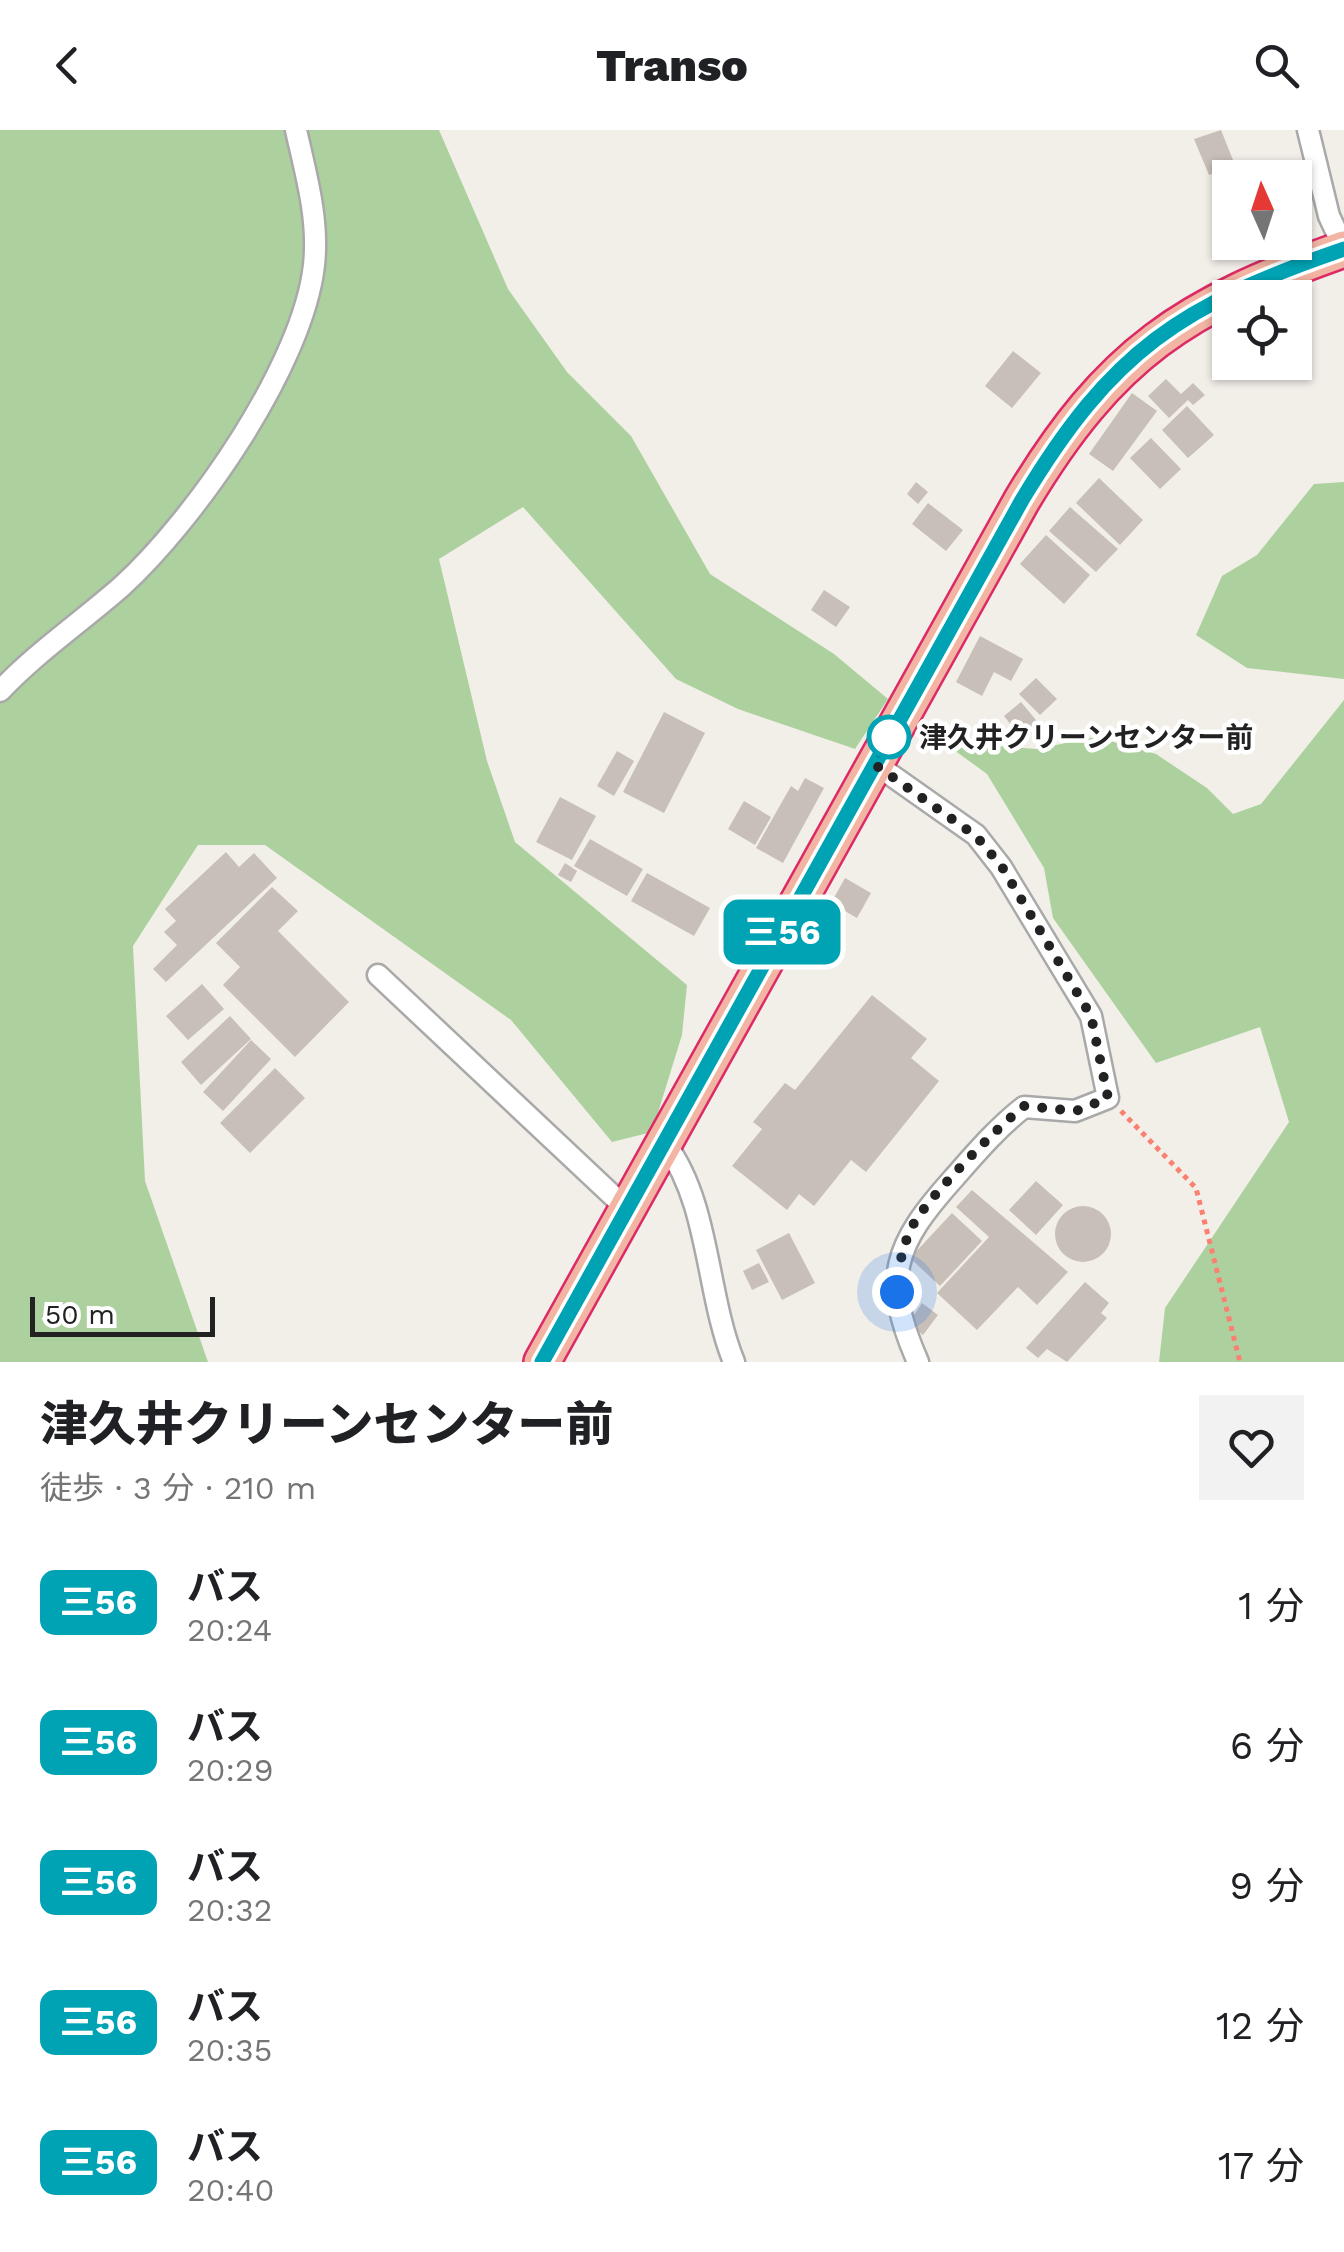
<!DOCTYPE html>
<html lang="ja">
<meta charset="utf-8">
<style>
:root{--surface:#fff;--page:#f2f2f2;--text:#202124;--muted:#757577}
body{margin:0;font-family:"Work Sans","Noto Sans JP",sans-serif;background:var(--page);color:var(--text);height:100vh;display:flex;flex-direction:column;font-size:38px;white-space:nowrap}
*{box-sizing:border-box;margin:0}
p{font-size:32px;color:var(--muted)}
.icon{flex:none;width:55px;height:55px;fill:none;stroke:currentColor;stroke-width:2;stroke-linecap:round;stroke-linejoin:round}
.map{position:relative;height:1232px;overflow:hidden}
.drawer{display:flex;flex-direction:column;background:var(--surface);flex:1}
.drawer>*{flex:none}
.badge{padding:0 20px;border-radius:15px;font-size:35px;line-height:65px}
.needle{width:65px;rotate:357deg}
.fabs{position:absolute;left:1212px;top:30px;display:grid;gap:20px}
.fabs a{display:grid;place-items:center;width:100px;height:100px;border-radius:0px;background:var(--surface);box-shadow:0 2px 8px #0004;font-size:50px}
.scale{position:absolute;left:30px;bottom:25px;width:185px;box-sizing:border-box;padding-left:10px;border:5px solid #222;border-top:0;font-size:28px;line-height:35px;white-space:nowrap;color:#222;-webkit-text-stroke:8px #fff;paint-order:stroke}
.you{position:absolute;width:50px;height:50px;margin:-25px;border:8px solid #fff;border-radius:50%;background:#1a73e8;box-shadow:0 0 0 15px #1a73e833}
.map>.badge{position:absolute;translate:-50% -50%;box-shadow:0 0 0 5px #fff}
.round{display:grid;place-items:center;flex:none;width:105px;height:105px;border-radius:0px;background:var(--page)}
.overview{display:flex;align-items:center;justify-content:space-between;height:170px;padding:0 40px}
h1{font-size:48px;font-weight:800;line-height:75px}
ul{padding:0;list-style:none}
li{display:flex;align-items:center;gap:30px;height:140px;padding:0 40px}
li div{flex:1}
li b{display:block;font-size:38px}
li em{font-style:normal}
li .badge{min-width:110px;font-weight:700;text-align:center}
header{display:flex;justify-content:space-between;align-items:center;height:130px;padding:0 40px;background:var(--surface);font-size:45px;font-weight:800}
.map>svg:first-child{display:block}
</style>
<header><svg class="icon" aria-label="back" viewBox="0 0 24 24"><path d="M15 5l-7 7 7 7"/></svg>Transo<svg class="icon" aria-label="search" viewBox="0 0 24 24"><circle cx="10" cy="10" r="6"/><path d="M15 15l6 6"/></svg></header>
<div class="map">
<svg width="1344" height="1232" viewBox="0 0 1344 1232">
<rect width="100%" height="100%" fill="#f2efe9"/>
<path fill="#add19e" d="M 0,0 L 439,0 L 508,159 L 567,242 L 631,306 L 710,444 L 834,524 L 888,569 L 855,619 L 738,579 L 676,549 L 523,377 L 439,429 L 487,631 L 515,712 L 687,855 L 682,905 L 652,1002 L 612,1012 L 511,890 L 265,715 L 198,715 L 133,816 L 145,1051 L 208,1232 L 0,1232 Z
M 1344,352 L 1344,549 L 1247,538 L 1196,505 L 1222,446 L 1257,425 L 1314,354 Z
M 1344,570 L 1344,1232 L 1159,1232 L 1165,1178 L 1289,992 L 1260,897 L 1156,933 L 1053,788 L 1044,738 L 987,644 L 943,612 L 1036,619 L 1096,607 L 1156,624 L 1207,658 L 1233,684 L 1261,674 Z"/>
<path fill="#c7bfb8" d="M 1221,0 L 1235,35 L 1209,45 L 1194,9 Z
M 1013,221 L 1041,243 L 1012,278 L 985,256 Z
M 1166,249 L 1181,264 L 1193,253 L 1205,265 L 1193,275 L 1188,270 L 1169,288 L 1148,266 Z
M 1132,263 L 1157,281 L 1113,341 L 1089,324 Z
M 1187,276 L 1214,305 L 1188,328 L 1162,300 Z
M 1151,308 L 1181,339 L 1160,359 L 1130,328 Z
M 1099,348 L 1143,390 L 1120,415 L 1076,373 Z
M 916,352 L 928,362 L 918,374 L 907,364 Z
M 928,373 L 963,400 L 946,421 L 912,394 Z
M 1070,377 L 1118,419 L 1096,442 L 1049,401 Z
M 1046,405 L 1090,445 L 1064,474 L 1020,434 Z
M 824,460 L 850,477 L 836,497 L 811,480 Z
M 980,506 L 1023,529 L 1011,551 L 994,542 L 982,566 L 956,552 Z
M 1036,548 L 1057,569 L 1040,585 L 1019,564 Z
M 1021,572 L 1041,596 L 1023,610 L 1004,586 Z
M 664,582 L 705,603 L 664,683 L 623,662 Z
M 617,621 L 634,631 L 614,666 L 597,656 Z
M 805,648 L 824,658 L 783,733 L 756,718 L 791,656 L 798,661 Z
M 560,667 L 596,686 L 572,730 L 536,712 Z
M 744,671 L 771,687 L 755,715 L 728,699 Z
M 590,709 L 643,739 L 627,766 L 574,736 Z
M 226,722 L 239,737 L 254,723 L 277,748 L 166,852 L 153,839 L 177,815 L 164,802 L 176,791 L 165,779 Z
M 565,733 L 577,741 L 571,752 L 558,745 Z
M 647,743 L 710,778 L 694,806 L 631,771 Z
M 845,748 L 871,763 L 857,788 L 831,773 Z
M 272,757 L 298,781 L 278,801 L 349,872 L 295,927 L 223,855 L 240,837 L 216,813 Z
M 202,854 L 224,879 L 188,910 L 166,886 Z
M 872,865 L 927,909 L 911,928 L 939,951 L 866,1042 L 851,1030 L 814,1076 L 799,1064 L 787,1080 L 732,1036 L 762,999 L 753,992 L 785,953 L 795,960 Z
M 230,886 L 251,909 L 201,955 L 181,932 Z
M 251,910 L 271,929 L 223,981 L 203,962 Z
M 275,938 L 305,968 L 250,1023 L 220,993 Z
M 1036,1051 L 1063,1075 L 1036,1105 L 1009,1080 Z
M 972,1060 L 1068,1142 L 1037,1175 L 1018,1157 L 977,1200 L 937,1163 L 989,1107 L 956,1077 Z
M1055 1104a28 28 0 1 1 56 0a28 28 0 1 1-56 0Z
M 952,1083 L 982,1111 L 940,1156 L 910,1128 Z
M 789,1103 L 815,1153 L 782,1170 L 756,1120 Z
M 759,1133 L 769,1152 L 752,1160 L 743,1141 Z
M 1085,1152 L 1109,1173 L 1101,1183 L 1107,1188 L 1067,1232 L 1047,1219 L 1038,1228 L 1026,1218 Z
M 922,1173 L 938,1185 L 923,1205 L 908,1194 Z"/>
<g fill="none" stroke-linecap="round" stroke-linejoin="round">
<g stroke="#a9a9a9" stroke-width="25">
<path id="minor" d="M 1308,0 L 1329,86 L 1344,118
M 0,561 C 37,522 81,492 121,457 C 195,390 303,235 314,135 C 319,89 306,45 296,0
M 874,633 L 976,705 L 1001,737 L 1091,886 L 1108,968 L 1075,981 L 1024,977 C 997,998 976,1023 953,1049 C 894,1115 881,1148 918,1232
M 378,845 L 629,1081
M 666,1015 C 710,1075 706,1163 734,1232"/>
</g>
<g stroke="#dc2a67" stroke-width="40">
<path id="trunk" d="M 542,1232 L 1022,370 C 1110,223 1185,175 1344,119"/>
</g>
<path stroke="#fa8072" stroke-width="5" stroke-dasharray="5 5" stroke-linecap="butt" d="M 1121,981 L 1196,1058 L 1240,1232"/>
<use href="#minor" stroke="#fff" stroke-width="20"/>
<use href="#trunk" stroke="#f2b4a3" stroke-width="35"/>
</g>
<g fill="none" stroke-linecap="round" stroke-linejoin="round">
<g stroke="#fff" stroke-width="22">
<path id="line" d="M 542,1232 L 1022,370 C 1112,220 1181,175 1344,119"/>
</g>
<use href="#line" stroke="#00a3b4" stroke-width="15"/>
<path stroke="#222" stroke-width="10" stroke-dasharray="0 18" d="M 889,607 L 874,634 L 976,706 L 1002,737 L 1091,886 L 1108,968 L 1076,981 L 1024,976 C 997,998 929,1066 913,1095 C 902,1116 898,1139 897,1162"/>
</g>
<circle fill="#fff" stroke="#00a3b4" stroke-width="5" cx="889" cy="607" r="20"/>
<g text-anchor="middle" stroke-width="9" stroke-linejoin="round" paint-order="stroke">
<g font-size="28" font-weight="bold" fill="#222" stroke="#fff" text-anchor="start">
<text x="919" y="617">津久井クリーンセンター前</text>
</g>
</g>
</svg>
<div class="fabs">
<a><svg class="needle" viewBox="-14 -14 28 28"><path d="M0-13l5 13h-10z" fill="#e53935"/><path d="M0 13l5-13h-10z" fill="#757577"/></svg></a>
<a><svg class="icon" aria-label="locate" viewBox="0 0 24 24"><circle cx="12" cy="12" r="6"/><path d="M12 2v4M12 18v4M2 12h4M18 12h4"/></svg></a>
</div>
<div class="scale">50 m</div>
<div class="you" style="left:897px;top:1162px"></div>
<b class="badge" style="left:782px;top:802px;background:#00a3b4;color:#fff">三56</b>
</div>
<section class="drawer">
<div class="overview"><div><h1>津久井クリーンセンター前</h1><p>徒歩 · 3 分 · 210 m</p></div><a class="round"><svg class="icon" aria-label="heart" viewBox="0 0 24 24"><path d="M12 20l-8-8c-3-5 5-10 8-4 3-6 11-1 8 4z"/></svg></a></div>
<ul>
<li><span class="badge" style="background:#00a3b4;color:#fff">三56</span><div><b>バス</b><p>20:24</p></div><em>1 分</em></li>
<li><span class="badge" style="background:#00a3b4;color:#fff">三56</span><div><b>バス</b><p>20:29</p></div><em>6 分</em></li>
<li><span class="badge" style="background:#00a3b4;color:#fff">三56</span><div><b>バス</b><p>20:32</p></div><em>9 分</em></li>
<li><span class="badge" style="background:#00a3b4;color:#fff">三56</span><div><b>バス</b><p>20:35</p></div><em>12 分</em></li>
<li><span class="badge" style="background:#00a3b4;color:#fff">三56</span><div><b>バス</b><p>20:40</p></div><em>17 分</em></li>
</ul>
</section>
